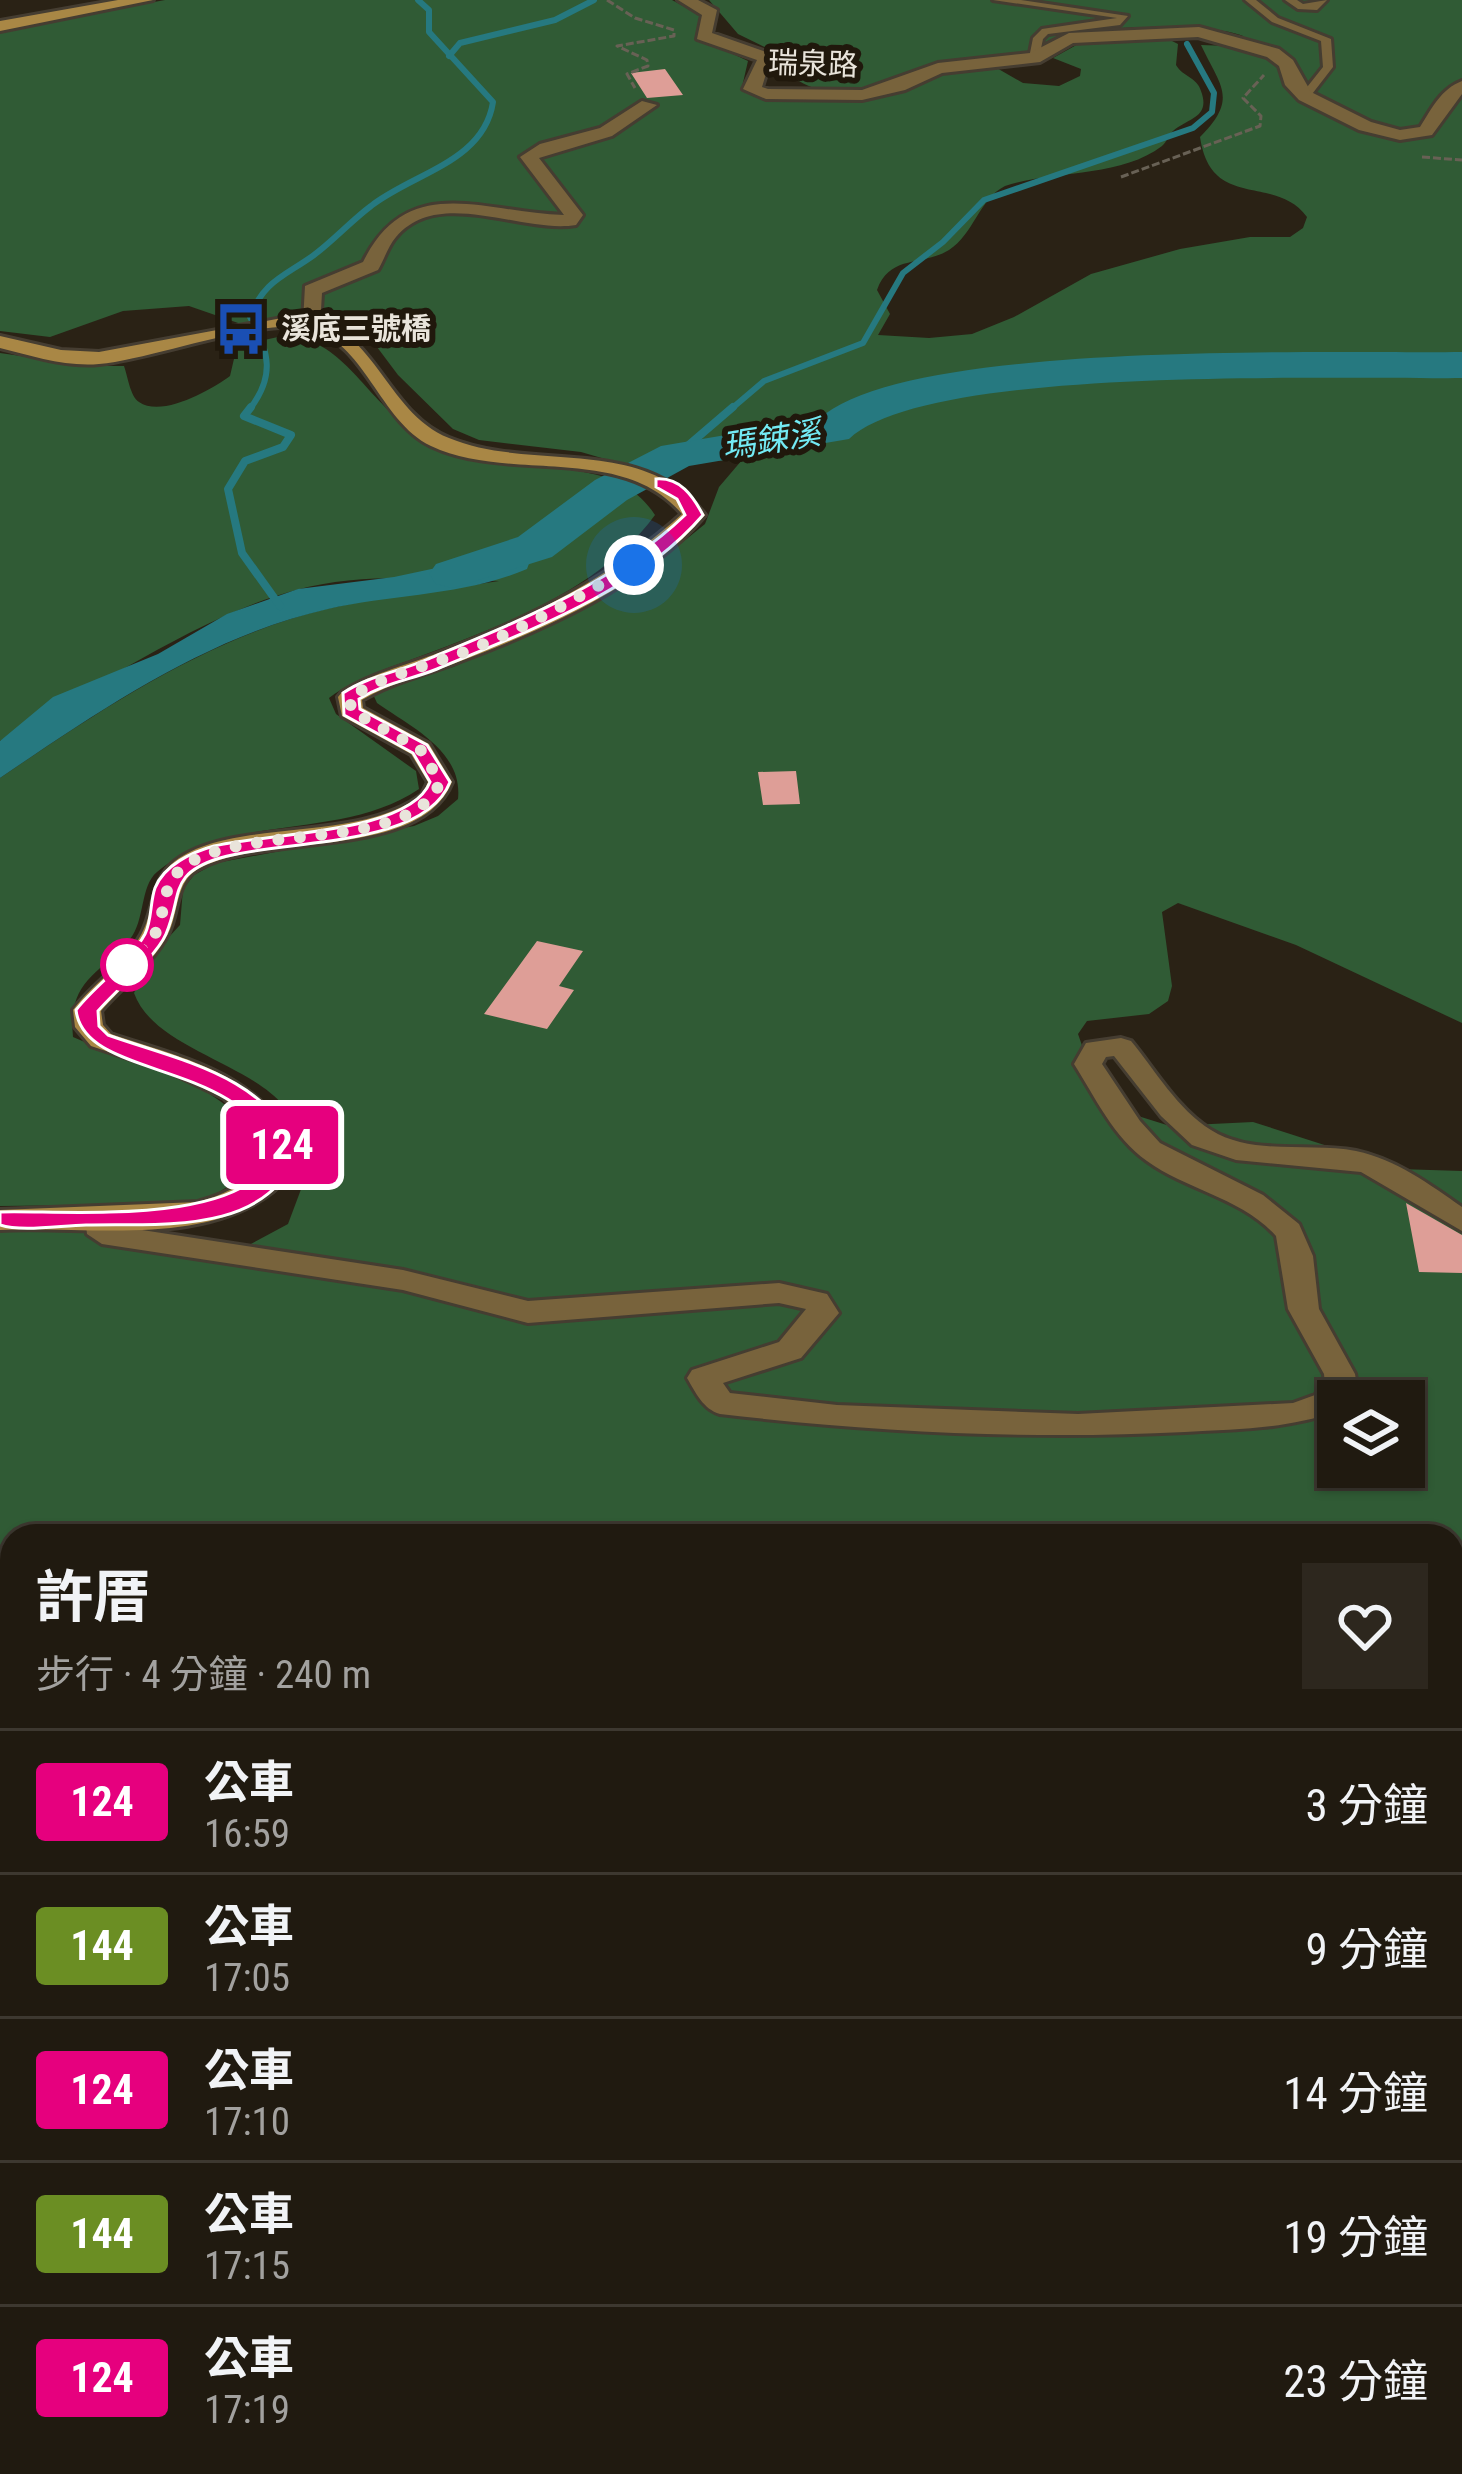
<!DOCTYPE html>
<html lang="zh-TW">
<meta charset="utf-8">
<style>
:root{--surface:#201a10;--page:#2d271e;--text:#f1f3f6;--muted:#a2a19f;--line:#3d3830}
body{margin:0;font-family:"Roboto Condensed","Noto Sans TC",sans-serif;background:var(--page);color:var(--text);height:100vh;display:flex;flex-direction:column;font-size:45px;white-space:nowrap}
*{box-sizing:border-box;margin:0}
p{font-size:39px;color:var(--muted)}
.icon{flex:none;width:66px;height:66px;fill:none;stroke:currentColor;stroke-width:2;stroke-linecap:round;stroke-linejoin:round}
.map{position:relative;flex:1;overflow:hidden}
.sheet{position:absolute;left:0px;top:1524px;width:1464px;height:951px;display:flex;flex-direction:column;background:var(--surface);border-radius:36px 36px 0 0;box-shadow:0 3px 9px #0004,0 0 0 3px var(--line)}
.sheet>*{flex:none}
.badge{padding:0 24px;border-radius:9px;font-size:42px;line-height:78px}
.buttons{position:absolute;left:1317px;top:1380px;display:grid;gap:24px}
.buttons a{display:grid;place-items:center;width:108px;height:108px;border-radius:0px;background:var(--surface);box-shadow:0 3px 9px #0004,0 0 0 3px var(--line);font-size:60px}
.you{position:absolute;width:60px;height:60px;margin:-30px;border:9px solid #fff;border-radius:50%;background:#1a73e8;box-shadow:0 0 0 18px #1a73e833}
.map>.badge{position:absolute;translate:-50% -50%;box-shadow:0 0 0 6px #fff}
.round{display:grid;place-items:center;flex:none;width:126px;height:126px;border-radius:0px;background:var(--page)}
.overview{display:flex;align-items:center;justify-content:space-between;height:204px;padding:0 36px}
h1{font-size:57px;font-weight:700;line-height:90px}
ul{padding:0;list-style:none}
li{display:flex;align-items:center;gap:36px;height:144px;padding:0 36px;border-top:3px solid var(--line)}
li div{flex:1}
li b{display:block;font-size:45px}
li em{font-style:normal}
li .badge{min-width:132px;font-weight:700;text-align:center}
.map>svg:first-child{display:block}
</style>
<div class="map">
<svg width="1462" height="2474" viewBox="0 0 1462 2474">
<rect width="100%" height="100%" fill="#2a2215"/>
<path fill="#305b35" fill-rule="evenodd" d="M 165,0 L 672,0 L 702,16 L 695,36 L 748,61 L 742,87 L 768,98 L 867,98 L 957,68 L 995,67 L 1023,83 L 1059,86 L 1080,76 L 1081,69 L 1053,58 L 1080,43 L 1168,39 L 1178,44 L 1176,65 C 1183,77 1197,77 1201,91 C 1211,118 1188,118 1173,131 C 1168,135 1167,142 1162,146 C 1120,178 1053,170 1005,186 C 979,199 974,234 949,250 C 921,267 890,254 877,290 L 890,314 L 878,335 L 929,338 L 972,334 L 1014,317 L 1091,274 L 1180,249 L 1250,237 L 1290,237 L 1303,228 L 1307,217 C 1275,173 1211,212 1200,137 C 1239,98 1220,86 1201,45 L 1229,46 L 1243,36 C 1209,22 1103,26 1067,35 C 1049,39 1035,53 1016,57 C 989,63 959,58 933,66 C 921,69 911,77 899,81 C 858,94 795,103 779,54 L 738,34 L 709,0 L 1462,0 L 1462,1023 L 1296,945 L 1178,903 L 1162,912 L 1172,986 L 1168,1001 L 1149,1014 L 1087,1021 L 1078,1034 L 1091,1071 L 1138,1116 L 1170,1126 L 1253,1122 L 1399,1169 L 1462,1171 L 1462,1597 L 1452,1609 L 1452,1536 L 12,1536 L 12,1586 L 0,1579 L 0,1231 L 146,1231 L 204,1251 L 236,1252 L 288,1224 L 309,1168 C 302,1150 297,1121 284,1106 C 247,1062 153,1047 134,993 L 154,953 L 180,925 L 183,889 L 194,875 L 216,863 L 414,826 L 438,816 L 458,799 C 463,751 411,727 377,703 L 372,692 L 453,667 L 522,637 L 663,558 L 705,524 L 719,487 L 742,460 L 692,461 L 660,475 L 581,452 L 479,440 L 453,429 L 398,375 L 365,331 L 330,313 L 298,313 L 241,324 L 189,306 L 123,311 L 50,337 L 0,331 L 0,30 ZM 1338,1401 L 1404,1401 L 1404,1467 L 1338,1467 Z
M 287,335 C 342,341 362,392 403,422 C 421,435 447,450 468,457 C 530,477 615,452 655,515 C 603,586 510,623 429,653 C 393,667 360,675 329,698 L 336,714 L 416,771 L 419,789 C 341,842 229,811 157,872 C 140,886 145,921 130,939 C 97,977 68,980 73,1037 C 141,1067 242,1082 265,1163 L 208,1199 L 171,1204 L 0,1206 L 0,778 C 100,710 207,638 326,609 C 382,596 442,590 499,581 C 432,579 361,572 296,590 C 201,615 88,692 0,741 L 0,353 L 91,366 L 124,366 C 128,377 130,396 139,402 C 162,418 211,390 230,376 L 237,346 Z
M 1452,1703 L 1462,1719 L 1462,2474 L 0,2474 L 0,1778 L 12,1774 L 12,2463 L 1452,2463 Z"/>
<path fill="#267980" d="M 535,547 L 527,569 C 464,596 393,594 328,609 C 208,636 100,710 0,778 L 0,741 L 53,697 L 158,654 L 227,614 L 298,589 L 394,577 Z"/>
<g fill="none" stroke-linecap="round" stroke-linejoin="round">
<path stroke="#267980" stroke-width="6" d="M 449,56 L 460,43 L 555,20 L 594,0
M 249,410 C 275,377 270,352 250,317 C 263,281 285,276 314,255 C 334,240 351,221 371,206 C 413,173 484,162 493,102 L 429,32 L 429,10 L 418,0
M 730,410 L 764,381 L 863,343 L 903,273 L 943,242 L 984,200 L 1193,128 L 1212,112 L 1214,93 L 1187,44"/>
<path stroke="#267980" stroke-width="8" d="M 251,407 L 244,416 L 291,435 L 283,447 L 245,461 L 228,489 L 242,553 L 280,606
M 677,455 L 733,407"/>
<path fill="#267980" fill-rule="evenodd" d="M 1462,352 L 1462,378 C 1340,380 928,364 849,439 L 689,466 L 627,500 L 552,557 L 453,588 L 436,584 L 429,574 L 436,564 L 518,537 L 595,480 L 661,446 L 819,419 C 906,339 1333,354 1462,352 Z"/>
</g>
<path fill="#de9e97" d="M 665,69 L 683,95 L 647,98 L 631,73 Z
M 796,771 L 800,804 L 763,805 L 758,772 Z
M 537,941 L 583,951 L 559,986 L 574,990 L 547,1029 L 484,1014 Z
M 1406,1203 L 1462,1235 L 1462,1273 L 1419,1272 Z"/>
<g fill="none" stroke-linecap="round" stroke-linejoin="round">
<g stroke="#453d31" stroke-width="6">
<path id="lane" d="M 993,0 L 1021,0 L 1128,16 L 1120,25 L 1048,34 L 1043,39 L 1039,58 L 1034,61 L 1029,58 L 1033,38 L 1042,29 L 1117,18 Z
M 1245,0 L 1256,0 L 1278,18 L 1331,39 L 1333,67 L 1309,98 L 1300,96 L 1323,67 L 1321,41 L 1272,22 Z
M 1285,0 L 1297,0 L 1303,4 L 1327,0 L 1317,10 L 1298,9 Z"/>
</g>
<g stroke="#453d31" stroke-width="6">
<path id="street" d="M 678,0 L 698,0 L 717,10 L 712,33 L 772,54 L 762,87 L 768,89 L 862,90 L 938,63 L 1030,53 L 1069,33 L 1199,27 L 1279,49 L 1293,60 L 1311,92 L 1371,122 L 1400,130 L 1420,127 C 1432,108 1441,89 1462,81 L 1462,94 L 1432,135 L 1400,140 L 1359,130 L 1299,100 L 1285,85 L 1279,66 L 1267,57 L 1198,37 L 1073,43 L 1040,62 L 942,73 L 905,90 L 862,100 L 766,99 L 743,89 L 757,60 L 697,39 L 702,15 Z
M 642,101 L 657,105 L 612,136 L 539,158 L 583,215 L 576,225 C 521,234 439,186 396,237 C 388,246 384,260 378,270 L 322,293 L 320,326 L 303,322 L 305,286 L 363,262 C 408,171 484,213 564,215 L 520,157 L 540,144 L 600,128 Z
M 1121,1038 L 1131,1041 C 1155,1070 1178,1110 1211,1130 C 1252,1156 1310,1142 1356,1151 C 1397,1160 1429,1184 1462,1207 L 1462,1231 L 1361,1172 L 1236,1160 L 1192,1145 L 1161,1116 L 1114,1056 L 1106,1057 L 1102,1064 L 1140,1121 L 1160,1143 L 1263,1195 L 1299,1224 L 1313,1256 L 1319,1309 L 1355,1374 L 1357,1386 L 1346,1401 L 1338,1401 L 1337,1411 C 1288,1429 1237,1429 1185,1432 C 1029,1440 875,1432 720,1414 C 703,1409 696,1393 687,1378 L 692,1370 L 779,1342 L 806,1309 L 779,1303 L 528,1323 L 403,1290 L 102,1244 L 87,1234 L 85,1216 L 100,1206 L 111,1209 L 116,1226 L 403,1270 L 528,1301 L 779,1283 L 827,1294 L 839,1313 L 801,1358 L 723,1383 L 730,1393 L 837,1405 L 1078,1414 L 1293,1403 L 1315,1395 L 1325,1384 L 1324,1374 L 1288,1309 L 1276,1236 C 1242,1198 1187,1190 1147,1161 C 1114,1138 1095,1097 1074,1064 L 1086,1043 Z"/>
</g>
<g stroke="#453d31" stroke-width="6">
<path id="secondary" d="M 118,0 L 153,0 L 0,31 L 0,21 Z
M 298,315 C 376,323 384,412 449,438 C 533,473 643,433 705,515 C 645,586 543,630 458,662 C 426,675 392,682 362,700 L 363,708 L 429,744 L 452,782 C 420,861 265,832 198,869 C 175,882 179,913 168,934 C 152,965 123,985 101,1011 L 103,1025 L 111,1034 C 191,1061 260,1073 300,1155 C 292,1167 283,1183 272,1192 C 200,1248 84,1225 0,1230 L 0,1210 L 198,1202 C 230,1193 251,1181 270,1155 L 260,1133 L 224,1098 L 172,1073 L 91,1046 L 75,1027 L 73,1010 C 93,983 125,964 141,935 C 155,910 151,880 175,861 C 233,817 356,844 422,795 L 428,782 L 411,754 L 342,716 L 338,697 L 342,692 C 374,672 411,664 446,650 C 532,617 613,576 682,514 C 622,443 509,483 431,446 C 379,421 365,340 307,328 C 260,318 154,359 99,364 C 66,367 32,356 0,348 L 0,336 L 61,350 L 99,352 Z
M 0,1588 L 12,1592 L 12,1622 L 0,1618 Z
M 12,1743 L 12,1771 L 0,1775 L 0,1747 Z"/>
</g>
<path stroke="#686155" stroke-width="3" stroke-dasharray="8 3" stroke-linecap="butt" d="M 607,0 L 635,18 L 674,30 L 674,36 L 617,46 L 647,60 L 648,66 L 627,74 L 635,88
M 1422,157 L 1462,160
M 1121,177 L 1260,126 L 1261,116 L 1243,98 L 1264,75"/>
<use href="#lane" fill="#78633c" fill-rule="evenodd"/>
<use href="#street" fill="#78633c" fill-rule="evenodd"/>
<use href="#secondary" fill="#a98745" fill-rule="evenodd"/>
</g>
<path fill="#e6007e" stroke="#fff" stroke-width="3" d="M 656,479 C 680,477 693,496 703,515 C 637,592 528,631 437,669 C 410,680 384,683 359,699 L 360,709 L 427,745 L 450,782 C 424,849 281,839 220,858 C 168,874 183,894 166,934 C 156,957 115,991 98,1011 L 99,1026 L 108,1035 C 178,1060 271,1076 297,1155 C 263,1236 159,1223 86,1225 C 57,1226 21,1232 0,1225 L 0,1212 C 69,1210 243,1227 274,1155 C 243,1058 84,1081 76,1010 C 96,984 130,962 145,934 C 152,920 150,902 155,888 C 164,865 192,852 214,846 C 265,833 410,834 430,782 L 413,753 L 344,715 L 343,693 C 370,675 399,672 428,659 C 519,621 613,584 685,515 L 677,499 L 656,487 Z"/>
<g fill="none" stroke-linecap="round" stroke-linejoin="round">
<path stroke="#e9e4db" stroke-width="12" stroke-dasharray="0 21.6" d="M 127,965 C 137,954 151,943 157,930 C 167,905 161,883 186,865 C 246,823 412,853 440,782 L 420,749 L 351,711 L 350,697 C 386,674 429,666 469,650 C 528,626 580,597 634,565"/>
</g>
<defs>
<g id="bus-bare" transform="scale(4.14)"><path d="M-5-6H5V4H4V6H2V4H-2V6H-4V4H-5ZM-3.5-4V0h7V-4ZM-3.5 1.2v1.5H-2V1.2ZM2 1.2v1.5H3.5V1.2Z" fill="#1a4fb4" stroke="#20180c" stroke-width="2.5" paint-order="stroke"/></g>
</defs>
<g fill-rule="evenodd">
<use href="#bus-bare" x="241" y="329"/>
</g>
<circle fill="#fff" stroke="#e6007e" stroke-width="6" cx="127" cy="965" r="24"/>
<g text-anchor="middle" stroke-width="12" stroke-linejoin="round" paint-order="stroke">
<g font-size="30" fill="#e9e4db" stroke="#20180c">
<text transform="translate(813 64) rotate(2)" y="10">瑞泉路</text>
</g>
<g font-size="30" font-weight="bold" fill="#e9e4db" stroke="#20180c" text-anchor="start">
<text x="281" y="339">溪底三號橋</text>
</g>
<g font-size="33" font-style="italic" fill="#73eaf4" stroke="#20180c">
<text transform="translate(771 439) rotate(-9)" y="12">瑪鋉溪</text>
</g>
</g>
</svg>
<div class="buttons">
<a><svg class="icon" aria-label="layers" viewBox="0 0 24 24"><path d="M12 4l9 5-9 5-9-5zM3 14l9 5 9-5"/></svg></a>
</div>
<div class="you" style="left:634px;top:565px"></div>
<b class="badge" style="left:282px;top:1145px;background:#e6007e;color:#fff">124</b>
<section class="sheet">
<div class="overview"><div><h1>許厝</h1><p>步行 · 4 分鐘 · 240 m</p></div><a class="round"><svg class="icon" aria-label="heart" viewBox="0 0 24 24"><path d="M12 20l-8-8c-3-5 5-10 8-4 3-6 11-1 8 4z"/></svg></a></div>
<ul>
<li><span class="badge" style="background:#e6007e;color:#fff">124</span><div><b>公車</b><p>16:59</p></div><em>3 分鐘</em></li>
<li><span class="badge" style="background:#6b8e23;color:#fff">144</span><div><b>公車</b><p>17:05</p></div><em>9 分鐘</em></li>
<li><span class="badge" style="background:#e6007e;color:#fff">124</span><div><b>公車</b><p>17:10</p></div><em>14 分鐘</em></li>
<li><span class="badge" style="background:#6b8e23;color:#fff">144</span><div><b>公車</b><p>17:15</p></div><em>19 分鐘</em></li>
<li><span class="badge" style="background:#e6007e;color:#fff">124</span><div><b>公車</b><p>17:19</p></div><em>23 分鐘</em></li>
</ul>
</section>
</div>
